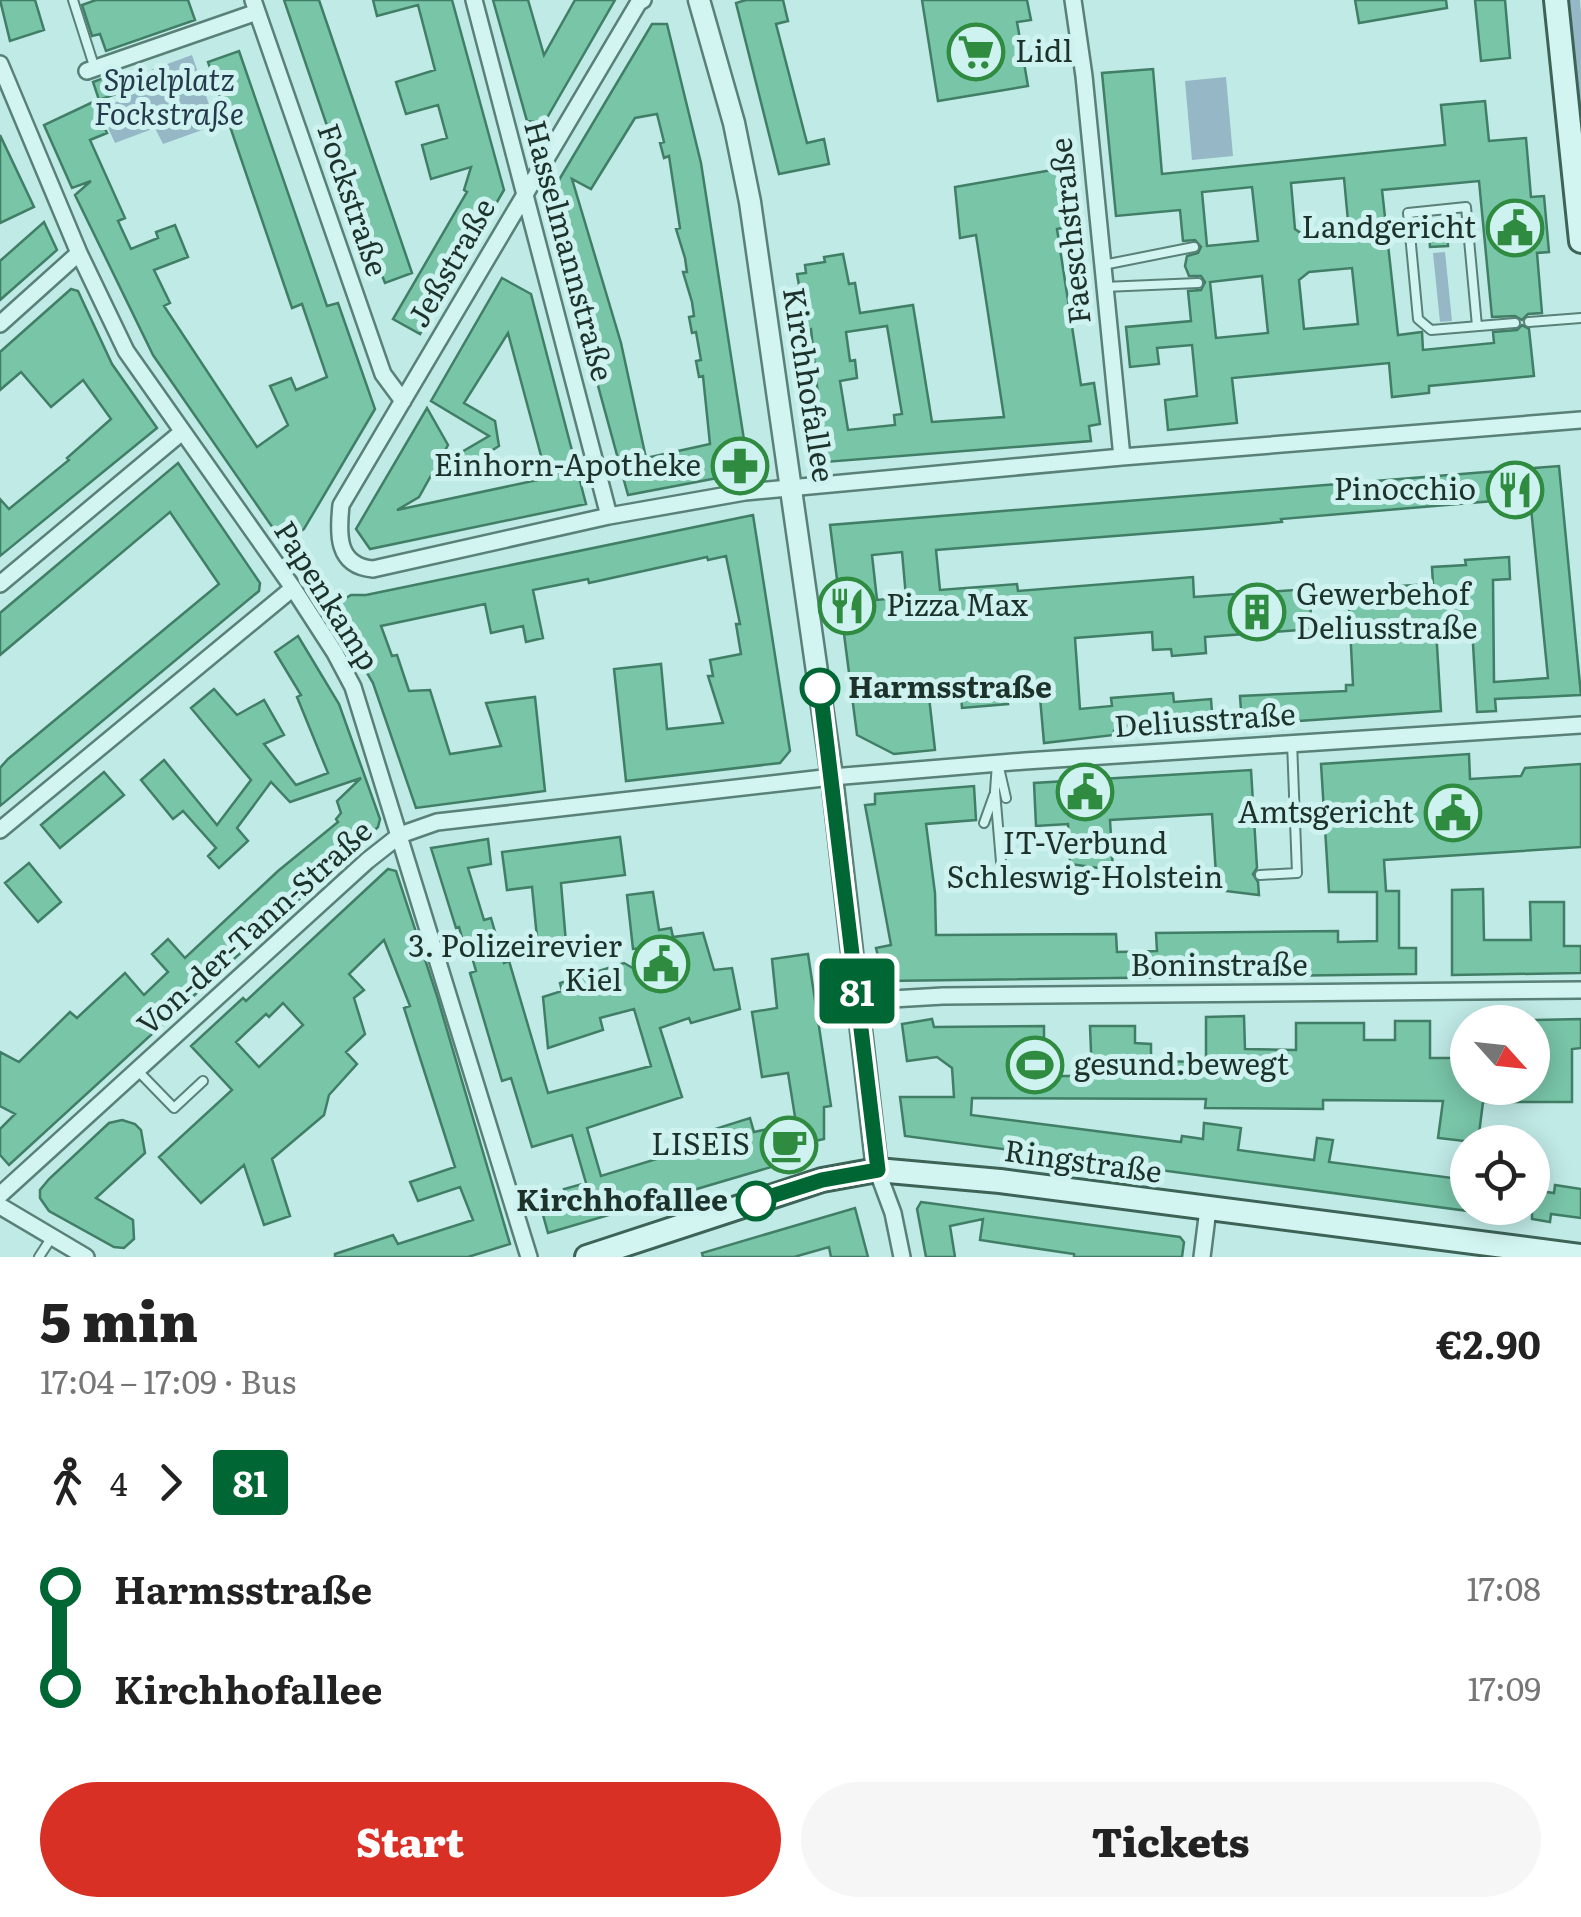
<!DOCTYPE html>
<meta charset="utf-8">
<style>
:root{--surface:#fff;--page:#f6f6f6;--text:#222;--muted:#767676;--accent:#d93025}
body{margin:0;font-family:Literata,serif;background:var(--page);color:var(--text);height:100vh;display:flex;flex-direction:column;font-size:38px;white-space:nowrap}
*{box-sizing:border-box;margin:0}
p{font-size:32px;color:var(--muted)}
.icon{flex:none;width:55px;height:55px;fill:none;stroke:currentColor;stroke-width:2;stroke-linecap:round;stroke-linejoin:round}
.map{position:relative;height:1257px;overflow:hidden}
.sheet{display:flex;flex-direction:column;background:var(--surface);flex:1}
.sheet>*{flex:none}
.badge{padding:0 20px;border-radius:8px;font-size:35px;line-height:65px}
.needle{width:65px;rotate:117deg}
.tools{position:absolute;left:1450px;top:1005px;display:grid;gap:20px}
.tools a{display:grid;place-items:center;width:100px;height:100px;border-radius:50%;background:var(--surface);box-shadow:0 5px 25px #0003;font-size:50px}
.map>.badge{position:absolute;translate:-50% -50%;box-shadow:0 0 0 5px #fff}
.legs{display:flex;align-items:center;gap:15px;height:110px;padding:0 40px;font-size:32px}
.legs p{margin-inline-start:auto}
.summary{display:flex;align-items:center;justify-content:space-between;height:170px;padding:0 40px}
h1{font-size:55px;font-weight:800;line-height:75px}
.cta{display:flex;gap:20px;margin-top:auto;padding:20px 40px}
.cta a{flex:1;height:115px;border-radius:60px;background:var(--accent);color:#fff;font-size:40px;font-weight:800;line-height:115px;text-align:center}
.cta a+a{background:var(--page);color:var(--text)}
ul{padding:0 40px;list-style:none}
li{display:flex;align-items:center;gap:35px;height:100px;font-size:38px}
li i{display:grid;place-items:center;width:15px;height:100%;margin:0 12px;background:currentColor}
li i::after{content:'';width:25px;height:25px;margin:-12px;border:8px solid;border-radius:50%;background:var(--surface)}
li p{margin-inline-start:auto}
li:first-child i{background:linear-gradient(#0000 50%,currentColor 0)}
li:last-child i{background:linear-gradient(currentColor 50%,#0000 0)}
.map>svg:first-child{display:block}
</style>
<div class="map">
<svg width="1581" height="1257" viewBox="0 0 1581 1257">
<rect width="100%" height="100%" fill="#c0eae6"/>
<path fill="#95b7c6" d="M 1569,0 L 1580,0 L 1581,14 L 1581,126 Z
M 192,55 L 216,125 L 163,144 L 155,128 L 115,143 L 105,121 L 111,104 L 124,99 L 118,82 Z
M 1226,77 L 1233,156 L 1192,160 L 1185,81 Z
M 1445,252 L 1452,321 L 1440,322 L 1433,253 Z"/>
<path fill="#78c5a8" stroke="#417e66" stroke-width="2.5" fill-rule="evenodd" d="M 0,0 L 35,0 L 44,30 L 10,41 Z
M 96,0 L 188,0 L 195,20 L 106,51 L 100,34 L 92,36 L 82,5 Z
M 284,0 L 319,0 L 412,273 L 385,283 L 379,268 L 376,269 Z
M 373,0 L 452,0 L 504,190 L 420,334 L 393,319 L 467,192 L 464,190 L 471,167 L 431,179 L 422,145 L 447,138 L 438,105 L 406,114 L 396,82 L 435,70 L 418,5 L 377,16 Z
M 493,0 L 528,0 L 544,55 L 575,0 L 615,0 L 544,123 L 527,121 Z
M 746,0 L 783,0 L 788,21 L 776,24 L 807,143 L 824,139 L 829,164 L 779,174 L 736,3 Z
M 922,0 L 1027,0 L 1031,20 L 1017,22 L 1028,86 L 938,101 Z
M 1355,0 L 1446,0 L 1447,8 L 1359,23 Z
M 1475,0 L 1505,0 L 1510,58 L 1481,61 Z
M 652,24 L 667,24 L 701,163 L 749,472 L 628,495 L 547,200 ZM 657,114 L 664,142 L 660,143 L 664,158 L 669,156 L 680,228 L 676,229 L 685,258 L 687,272 L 683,272 L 692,302 L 694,316 L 689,317 L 692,333 L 696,332 L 701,360 L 696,361 L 699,377 L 703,376 L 710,444 L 646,458 L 621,343 L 572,179 L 591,189 L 635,118 Z
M 239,51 L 327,306 L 338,303 L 375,409 L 304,529 L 284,544 L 153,355 L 75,195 L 91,181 L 72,188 L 44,125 L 93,102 L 107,133 L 90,140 L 125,218 L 118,221 L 131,249 L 158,238 L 156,232 L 175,225 L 188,257 L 154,270 L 170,303 L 164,306 L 257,447 L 288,425 L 270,386 L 291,378 L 296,390 L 327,377 L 302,304 L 292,308 L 208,62 Z
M 1153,69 L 1162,174 L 1445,145 L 1441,105 L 1485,101 L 1489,141 L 1526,138 L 1531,197 L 1544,196 L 1549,252 L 1537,253 L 1542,313 L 1528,314 L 1522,320 L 1515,316 L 1492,317 L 1479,181 L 1382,190 L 1398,335 L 1422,332 L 1423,350 L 1494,343 L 1493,332 L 1517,330 L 1522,325 L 1529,329 L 1534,376 L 1429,386 L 1429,393 L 1392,397 L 1389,363 L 1232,378 L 1237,423 L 1168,430 L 1165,400 L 1197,396 L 1192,345 L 1157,348 L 1159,364 L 1130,367 L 1126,327 L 1191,321 L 1188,291 L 1201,290 L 1205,282 L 1201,276 L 1189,276 L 1185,266 L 1187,256 L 1198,253 L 1201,247 L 1195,240 L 1183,241 L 1180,210 L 1116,216 L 1102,73 ZM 1344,178 L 1349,232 L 1305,236 L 1295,229 L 1291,183 ZM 1252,187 L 1258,241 L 1207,246 L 1202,192 ZM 1352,268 L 1358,324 L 1304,329 L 1299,280 L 1309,272 ZM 1262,276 L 1268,333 L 1216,338 L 1210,282 Z
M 109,76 L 116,94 L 99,100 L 93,82 Z
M 0,135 L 34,207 L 0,223 Z
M 1058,169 L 1064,208 L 1075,206 L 1078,225 L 1057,229 L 1081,385 L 1094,383 L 1100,424 L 1089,426 L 1091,441 L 825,462 L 811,329 L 807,330 L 797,274 L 806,273 L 805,265 L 825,262 L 824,257 L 843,254 L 849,284 L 855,283 L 860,313 L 913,305 L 932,422 L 1004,417 L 976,235 L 960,238 L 955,187 ZM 887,326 L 902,414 L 894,415 L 895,425 L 848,430 L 840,381 L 857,378 L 855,360 L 850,361 L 846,332 Z
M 44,222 L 57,250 L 0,300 L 0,261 Z
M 1447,229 L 1448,246 L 1430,247 L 1429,230 Z
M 502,278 L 531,294 L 586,504 L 370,549 L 356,529 L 427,408 L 448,445 L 419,497 L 397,510 L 547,478 L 508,333 L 464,403 L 495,421 L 499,446 L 463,469 L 455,456 L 489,436 L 431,401 Z
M 71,289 L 78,291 L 112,364 L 157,428 L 0,556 L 0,499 L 9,509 L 69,460 L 67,458 L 111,419 L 83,380 L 51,407 L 21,372 L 0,390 L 0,352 Z
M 178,463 L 260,583 L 259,591 L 0,806 L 0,768 L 8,759 L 219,584 L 170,512 L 0,655 L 0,613 Z
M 1559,466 L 1581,695 L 1495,699 L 1496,711 L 1477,712 L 1472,627 L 1436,629 L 1441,711 L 1242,725 L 1240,696 L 1346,691 L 1346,685 L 1353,685 L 1348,589 L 1433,584 L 1432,567 L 1466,565 L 1465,560 L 1509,557 L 1510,579 L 1493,580 L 1494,682 L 1548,678 L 1529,488 L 1504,490 L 1505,500 L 1281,519 L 1282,522 L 1204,529 L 936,550 L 940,590 L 1017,584 L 1018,591 L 1193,577 L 1194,597 L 1309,589 L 1312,629 L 1205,637 L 1206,653 L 1172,656 L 1171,649 L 1153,650 L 1152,632 L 1075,638 L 1080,709 L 1112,706 L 1111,698 L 1173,693 L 1174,702 L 1211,699 L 1213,727 L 1176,730 L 1176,726 L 1163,728 L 1162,723 L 1126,726 L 1126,730 L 1114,731 L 1114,735 L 1044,743 L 1039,686 L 1006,689 L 1008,704 L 962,708 L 961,694 L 929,697 L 935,750 L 894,754 L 857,735 L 830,525 ZM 902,552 L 906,597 L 877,600 L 872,555 Z
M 753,515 L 790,751 L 780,763 L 626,781 L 614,669 L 661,664 L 667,729 L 723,723 L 708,676 L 713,676 L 710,660 L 741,654 L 736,624 L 740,624 L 726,556 L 708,560 L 707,557 L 589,583 L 588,579 L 533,590 L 543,638 L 526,642 L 523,626 L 491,633 L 485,604 L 381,626 L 392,656 L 397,655 L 409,691 L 430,690 L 450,754 L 501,746 L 486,703 L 535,697 L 545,791 L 416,808 L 373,683 L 329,608 L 351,595 L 366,595 Z
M 298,636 L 339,704 L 380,819 L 378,827 L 9,1165 L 0,1155 L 0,1129 L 15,1114 L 0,1106 L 0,1052 L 19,1062 L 70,1012 L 77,1018 L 125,973 L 144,995 L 168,972 L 152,954 L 168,939 L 185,958 L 278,871 L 338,822 L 336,819 L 341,813 L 337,801 L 361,778 L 290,802 L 271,782 L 237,828 L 248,841 L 219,868 L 208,856 L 216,848 L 183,811 L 173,819 L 141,780 L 164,760 L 217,825 L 251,780 L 191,708 L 214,689 L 237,715 L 264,700 L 284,735 L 264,744 L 296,785 L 328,773 L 297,697 L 301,695 L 275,652 Z
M 1469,754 L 1470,779 L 1521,776 L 1525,768 L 1581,764 L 1581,847 L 1384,860 L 1386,891 L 1399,891 L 1399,948 L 1416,948 L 1416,974 L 884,981 L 876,948 L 891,945 L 865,805 L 875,804 L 875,794 L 974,786 L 976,820 L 926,824 L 935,893 L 936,935 L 1116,934 L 1117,952 L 1157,951 L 1156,933 L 1338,931 L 1338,942 L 1377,941 L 1377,892 L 1329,892 L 1321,764 Z
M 1251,770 L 1257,868 L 1253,874 L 1258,882 L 1259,895 L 1217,890 L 1212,814 L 1110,820 L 1113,870 L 1070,864 L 1068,824 L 1036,826 L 1034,783 Z
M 104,772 L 124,795 L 60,848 L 41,825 Z
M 620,837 L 625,875 L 561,883 L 567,955 L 539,958 L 532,887 L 507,890 L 502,852 Z
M 488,839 L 491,864 L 468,868 L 484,920 L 491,918 L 504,963 L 509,961 L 548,1093 L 651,1066 L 634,1009 L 600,1018 L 603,1030 L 548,1048 L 543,997 L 562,991 L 560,983 L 624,963 L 654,980 L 664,980 L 674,974 L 683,959 L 656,950 L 647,958 L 645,948 L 633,949 L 627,895 L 653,892 L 659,930 L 671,928 L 673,937 L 703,933 L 714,970 L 732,968 L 740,1009 L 691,1023 L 689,1018 L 660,1028 L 682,1097 L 587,1128 L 601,1176 L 683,1151 L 680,1140 L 750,1118 L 754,1132 L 796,1123 L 788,1073 L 762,1077 L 752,1012 L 777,1008 L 772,959 L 808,954 L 831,1106 L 824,1107 L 824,1139 L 811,1142 L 815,1154 L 548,1233 L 540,1204 L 566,1196 L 564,1189 L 586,1183 L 572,1135 L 532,1147 L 511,1078 L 502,1081 L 470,973 L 476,971 L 467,940 L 463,941 L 459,927 L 456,928 L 431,848 Z
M 29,863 L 61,902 L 38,922 L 5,883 Z
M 388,869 L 396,871 L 437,996 L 510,1244 L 468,1257 L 335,1257 L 335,1254 L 393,1235 L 398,1244 L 473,1220 L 460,1187 L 418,1201 L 410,1182 L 455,1167 L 404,1008 L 410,1006 L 384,940 L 349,974 L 364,990 L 354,998 L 365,1034 L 346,1052 L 357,1064 L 329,1095 L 324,1115 L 272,1159 L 290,1216 L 264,1225 L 244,1165 L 201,1203 L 159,1157 L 232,1090 L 191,1046 L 243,998 L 246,1001 ZM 283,1003 L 303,1025 L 259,1067 L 236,1042 L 266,1014 L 269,1017 Z
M 1483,889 L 1484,940 L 1531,940 L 1530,902 L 1564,902 L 1564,946 L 1581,946 L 1581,973 L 1452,975 L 1452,890 Z
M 1244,1016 L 1245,1049 L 1296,1050 L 1296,1023 L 1364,1023 L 1364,1040 L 1395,1040 L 1395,1021 L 1430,1021 L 1430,1058 L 1460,1058 L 1460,1063 L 1468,1063 L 1468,1088 L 1532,1088 L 1535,1020 L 1581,1019 L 1581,1048 L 1572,1049 L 1572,1102 L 1483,1102 L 1478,1142 L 1473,1142 L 1438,1138 L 1443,1101 L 1323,1100 L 1323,1109 L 1205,1108 L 1206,1099 L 972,1098 L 971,1115 L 1181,1142 L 1182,1136 L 1203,1139 L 1204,1123 L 1241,1128 L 1238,1150 L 1314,1160 L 1317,1138 L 1333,1140 L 1329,1162 L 1468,1180 L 1468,1211 L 905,1136 L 900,1097 L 954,1097 L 952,1068 L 937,1057 L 907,1061 L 902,1024 L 932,1019 L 934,1027 L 1044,1026 L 1044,1076 L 1092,1076 L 1090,1026 L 1135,1026 L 1135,1043 L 1151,1044 L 1151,1061 L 1206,1062 L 1206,1017 Z
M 122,1120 L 135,1124 L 141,1130 L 145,1153 L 96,1198 L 133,1220 L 134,1239 L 124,1248 L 114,1247 L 49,1211 L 40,1198 L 40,1190 L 49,1179 L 109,1123 Z
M 1555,1185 L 1581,1189 L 1581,1218 L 1551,1214 L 1550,1222 L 1532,1219 L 1532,1190 L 1554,1193 Z
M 921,1202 L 1180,1237 L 1184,1242 L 1182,1257 L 1074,1257 L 1074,1254 L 980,1240 L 983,1219 L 950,1226 L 955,1257 L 926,1257 L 917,1209 Z
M 855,1208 L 868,1257 L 831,1257 L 829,1247 L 794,1257 L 703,1257 L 702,1253 Z"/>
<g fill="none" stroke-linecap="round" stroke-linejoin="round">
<g stroke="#598177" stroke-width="12">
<path id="service" d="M 73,0 L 95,69
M 1103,265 L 1194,247
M 1104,287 L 1198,283
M 1529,322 L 1581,318
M 1477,326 L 1466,207 L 1408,213 L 1418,319 L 1431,330 L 1515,323
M 997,763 L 995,791 L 1001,862
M 1000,772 L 1006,798
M 984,823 L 994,795
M 1260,875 L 1297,873 L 1292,742
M 137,1070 L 174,1108 L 203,1081
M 39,1257 L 52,1237"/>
</g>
<g stroke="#598177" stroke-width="20">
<path id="minor" d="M 253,0 L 383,374 L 403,401
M 474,0 L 609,516
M 643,0 L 639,2 L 341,505 C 338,533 336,566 373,569 L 609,516 L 745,492 L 1122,457 L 1581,420
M 1073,0 L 1084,76 L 1122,457
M 0,64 L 79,253 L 126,351 L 293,588 L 335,653 L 353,687 L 529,1257
M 87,71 L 257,12
M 0,324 L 79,253
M 0,584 L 182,432
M 0,830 L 293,588
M 858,1001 L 943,996 L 1581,990
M 877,1170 L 893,1213 L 902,1257
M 0,1195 L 367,861 L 400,835 L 437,822 L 832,777 L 1025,761 L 1581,725
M 0,1206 L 86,1257
M 1202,1257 L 1208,1209"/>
</g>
<g stroke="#598177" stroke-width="25">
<path id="tertiary" d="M 699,0 L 734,123 L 750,202 L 832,777 L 877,1170"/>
</g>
<g stroke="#3d6357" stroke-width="28">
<path id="secondary" d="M 1556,0 L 1581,241
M 587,1257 L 822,1180 L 877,1170 L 1000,1181 L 1581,1256"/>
</g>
<use href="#service" stroke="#d2f5f2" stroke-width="8"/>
<use href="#minor" stroke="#d2f5f2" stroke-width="15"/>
<use href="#tertiary" stroke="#d2f5f2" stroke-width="20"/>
<use href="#secondary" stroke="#d2f5f2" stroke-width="22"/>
</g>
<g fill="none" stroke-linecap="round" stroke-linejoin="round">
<g stroke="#fff" stroke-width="22">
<path id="line-1" d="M 756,1201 L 822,1180 L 878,1170 L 820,688"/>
</g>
<use href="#line-1" stroke="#063" stroke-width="15"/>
</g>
<defs>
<g id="supermarket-ring" transform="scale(2.875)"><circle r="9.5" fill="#cef2ef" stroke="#2e8b40" stroke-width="1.5"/><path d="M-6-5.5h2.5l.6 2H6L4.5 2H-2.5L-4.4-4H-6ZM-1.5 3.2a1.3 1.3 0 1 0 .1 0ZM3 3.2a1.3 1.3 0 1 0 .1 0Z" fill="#2e8b40"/></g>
<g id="civic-ring" transform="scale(2.875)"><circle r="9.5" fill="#cef2ef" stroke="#2e8b40" stroke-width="1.5"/><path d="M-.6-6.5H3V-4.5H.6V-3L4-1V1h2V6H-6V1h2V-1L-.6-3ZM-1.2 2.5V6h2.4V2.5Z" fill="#2e8b40"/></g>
<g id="pharmacy-ring" transform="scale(2.875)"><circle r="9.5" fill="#cef2ef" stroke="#2e8b40" stroke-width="1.5"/><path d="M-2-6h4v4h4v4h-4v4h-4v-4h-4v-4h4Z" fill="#2e8b40"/></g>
<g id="restaurant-ring" transform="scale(2.875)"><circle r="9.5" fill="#cef2ef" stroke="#2e8b40" stroke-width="1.5"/><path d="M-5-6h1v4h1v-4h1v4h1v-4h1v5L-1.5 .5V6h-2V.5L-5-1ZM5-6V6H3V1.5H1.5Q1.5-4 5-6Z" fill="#2e8b40"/></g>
<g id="building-ring" transform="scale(2.875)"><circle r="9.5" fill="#cef2ef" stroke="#2e8b40" stroke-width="1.5"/><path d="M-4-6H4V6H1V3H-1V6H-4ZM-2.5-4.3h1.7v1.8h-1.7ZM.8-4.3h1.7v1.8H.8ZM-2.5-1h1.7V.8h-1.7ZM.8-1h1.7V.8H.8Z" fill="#2e8b40"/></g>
<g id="stadium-ring" transform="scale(2.875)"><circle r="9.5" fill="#cef2ef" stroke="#2e8b40" stroke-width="1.5"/><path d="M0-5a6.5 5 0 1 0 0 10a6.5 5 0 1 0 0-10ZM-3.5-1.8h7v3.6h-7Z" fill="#2e8b40"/></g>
<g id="cafe-ring" transform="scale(2.875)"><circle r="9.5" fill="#cef2ef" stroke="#2e8b40" stroke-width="1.5"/><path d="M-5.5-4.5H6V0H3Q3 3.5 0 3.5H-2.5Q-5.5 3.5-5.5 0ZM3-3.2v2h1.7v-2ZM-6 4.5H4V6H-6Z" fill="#2e8b40"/></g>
</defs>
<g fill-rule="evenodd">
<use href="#supermarket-ring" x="976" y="52"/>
<use href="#civic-ring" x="1515" y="228"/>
<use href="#pharmacy-ring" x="740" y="466"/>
<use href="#restaurant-ring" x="1515" y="490"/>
<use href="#restaurant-ring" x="847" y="606"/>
<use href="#building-ring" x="1257" y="612"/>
<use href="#civic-ring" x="1085" y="792"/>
<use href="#civic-ring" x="1453" y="813"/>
<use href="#civic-ring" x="661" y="964"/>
<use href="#stadium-ring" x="1035" y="1065"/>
<use href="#cafe-ring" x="789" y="1145"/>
</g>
<g fill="#fff" stroke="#063" stroke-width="5">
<circle cx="820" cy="688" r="18"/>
<circle cx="756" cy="1201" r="18"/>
</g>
<g text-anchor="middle" stroke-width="10" stroke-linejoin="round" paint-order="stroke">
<g font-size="30" fill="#1d322b" stroke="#cef2ef" text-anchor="end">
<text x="1015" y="62" text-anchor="start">Lidl</text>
<text x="1476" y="238">Landgericht</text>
<text x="701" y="476">Einhorn-Apotheke</text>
<text x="1476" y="500">Pinocchio</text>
<text x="1296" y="605" text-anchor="start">Gewerbehof<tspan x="1296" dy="34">Deliusstraße</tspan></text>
<text x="886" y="616" text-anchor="start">Pizza Max</text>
<text x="1414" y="823">Amtsgericht</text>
<text x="1085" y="854" text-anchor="middle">IT-Verbund<tspan x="1085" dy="34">Schleswig-Holstein</tspan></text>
<text x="622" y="957">3. Polizeirevier<tspan x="622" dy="34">Kiel</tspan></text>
<text x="1074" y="1075" text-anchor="start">gesund.bewegt</text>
<text x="750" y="1155">LISEIS</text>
</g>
<g font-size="30" font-style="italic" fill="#253a4d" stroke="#cef2ef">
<text x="169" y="91">Spielplatz<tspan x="169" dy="34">Fockstraße</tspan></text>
</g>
<g font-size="30" fill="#1d322b" stroke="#cef2ef">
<text transform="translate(352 200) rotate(71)" y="10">Fockstraße</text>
<text transform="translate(1071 231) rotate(-96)" y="10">Faeschstraße</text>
<text transform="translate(568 251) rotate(75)" y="10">Hasselmannstraße</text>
<text transform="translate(452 263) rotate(-60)" y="10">Jeßstraße</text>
<text transform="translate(808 385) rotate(81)" y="10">Kirchhofallee</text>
<text transform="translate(326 596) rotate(58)" y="10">Papenkamp</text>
<text transform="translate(1205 721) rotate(-4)" y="10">Deliusstraße</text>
<text transform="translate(255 928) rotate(-42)" y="10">Von-der-Tann-Straße</text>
<text x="1219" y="976">Boninstraße</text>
<text transform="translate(1083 1162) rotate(8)" y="10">Ringstraße</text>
</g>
<g font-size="30" font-weight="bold" fill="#1d322b" stroke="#cef2ef" text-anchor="start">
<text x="848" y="698">Harmsstraße</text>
<text x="728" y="1211" text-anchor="end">Kirchhofallee</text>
</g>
</g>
</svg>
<div class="tools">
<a><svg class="needle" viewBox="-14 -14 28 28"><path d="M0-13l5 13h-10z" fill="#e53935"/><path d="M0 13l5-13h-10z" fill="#767676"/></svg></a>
<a><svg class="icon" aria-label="locate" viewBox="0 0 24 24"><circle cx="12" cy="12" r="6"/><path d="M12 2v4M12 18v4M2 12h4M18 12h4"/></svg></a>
</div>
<b class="badge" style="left:857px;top:991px;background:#063;color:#fff">81</b>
</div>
<section class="sheet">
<div class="summary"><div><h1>5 min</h1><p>17:04 – 17:09 · Bus</p></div><b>€2.90</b></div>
<div class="legs"><svg class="icon" aria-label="walk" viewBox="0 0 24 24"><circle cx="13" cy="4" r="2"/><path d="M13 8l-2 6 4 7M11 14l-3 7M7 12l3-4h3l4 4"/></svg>4<svg class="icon" aria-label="forward" viewBox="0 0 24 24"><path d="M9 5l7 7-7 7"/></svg><b class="badge" style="background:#063;color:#fff">81</b></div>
<ul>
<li><i style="color:#063"></i><b>Harmsstraße</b><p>17:08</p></li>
<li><i style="color:#063"></i><b>Kirchhofallee</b><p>17:09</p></li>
</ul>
<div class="cta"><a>Start</a><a>Tickets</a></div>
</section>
